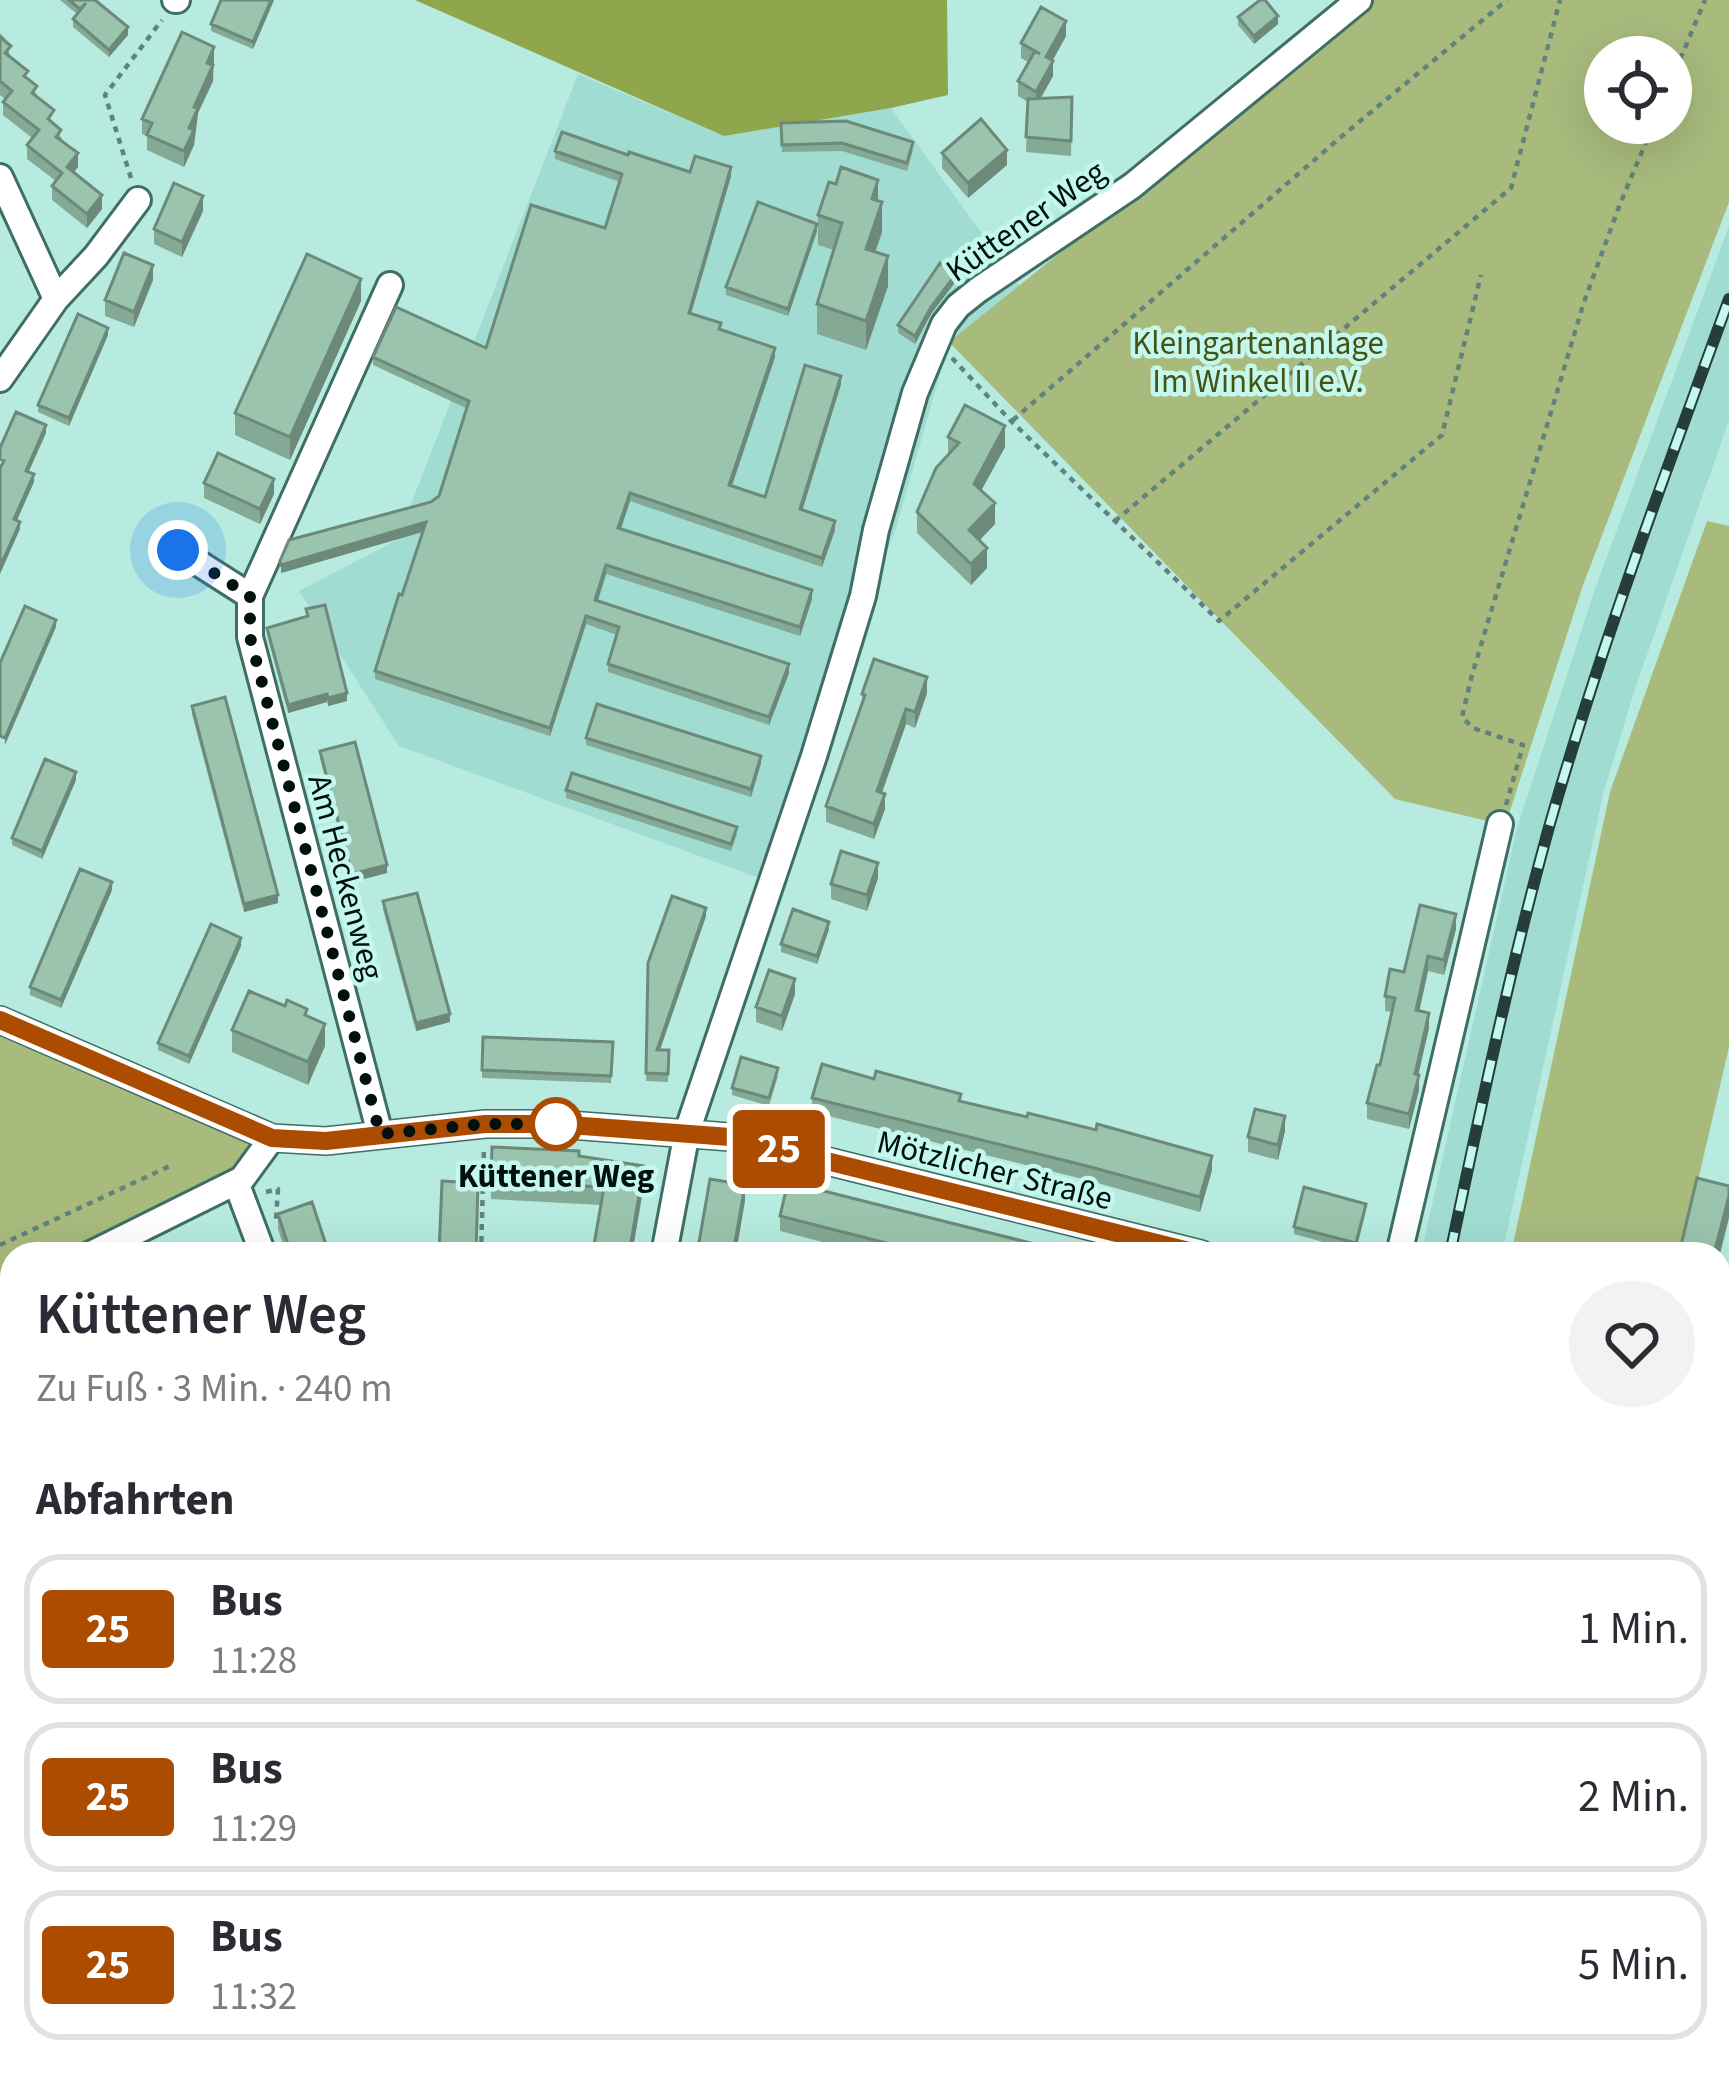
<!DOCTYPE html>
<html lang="de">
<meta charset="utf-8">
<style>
:root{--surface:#fff;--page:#f2f2f3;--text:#2b2b33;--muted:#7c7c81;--line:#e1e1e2}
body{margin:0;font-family:"Source Sans 3",sans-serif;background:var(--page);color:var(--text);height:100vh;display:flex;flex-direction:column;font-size:45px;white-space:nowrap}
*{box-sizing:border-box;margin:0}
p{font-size:39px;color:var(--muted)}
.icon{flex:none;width:66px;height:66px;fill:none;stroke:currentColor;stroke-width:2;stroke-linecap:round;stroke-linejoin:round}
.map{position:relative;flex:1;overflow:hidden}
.details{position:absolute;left:0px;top:1242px;width:1731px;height:843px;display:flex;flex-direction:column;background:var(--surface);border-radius:36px 36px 0 0;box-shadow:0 12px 48px #0002}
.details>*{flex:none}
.badge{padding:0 24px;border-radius:9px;font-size:42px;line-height:78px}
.fabs{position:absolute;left:1584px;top:36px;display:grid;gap:24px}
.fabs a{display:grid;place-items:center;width:108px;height:108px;border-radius:50%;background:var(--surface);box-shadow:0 12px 48px #0002;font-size:60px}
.you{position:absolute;width:60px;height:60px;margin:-30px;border:9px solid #fff;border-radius:50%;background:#1a73e8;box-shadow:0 0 0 18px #1a73e833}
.map>.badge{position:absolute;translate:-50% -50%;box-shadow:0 0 0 6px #fff}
h2{padding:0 36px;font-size:45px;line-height:108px}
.round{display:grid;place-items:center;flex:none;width:126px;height:126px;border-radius:63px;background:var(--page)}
.overview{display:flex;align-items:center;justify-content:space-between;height:204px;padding:0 36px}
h1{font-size:57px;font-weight:600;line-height:90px}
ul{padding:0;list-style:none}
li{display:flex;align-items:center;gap:36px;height:150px;margin:0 24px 18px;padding:0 12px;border:6px solid var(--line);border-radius:36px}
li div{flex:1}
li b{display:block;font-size:45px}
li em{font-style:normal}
li .badge{min-width:132px;font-weight:700;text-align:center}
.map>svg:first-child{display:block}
</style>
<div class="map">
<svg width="1729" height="2084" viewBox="0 0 1729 2084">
<rect width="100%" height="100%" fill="#b7ebe0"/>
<path fill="#a1dcd2" d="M 578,74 L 724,136 L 891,108 L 1020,286 L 949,343 L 896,528 L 762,879 L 399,746 L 299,591 L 397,540 Z
M 1729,226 L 1729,420 L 1634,692 L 1604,791 L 1502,1254 L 1421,1254 L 1517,828 L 1595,589 Z
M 1258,2073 L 1331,2073 L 1329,2084 L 1256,2084 Z"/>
<path fill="#a8ba7c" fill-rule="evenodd" d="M 1374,0 L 1729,0 L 1729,202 L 1582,588 L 1506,823 L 1500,824 L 1395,799 L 949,342 ZM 1605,57 L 1671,57 L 1671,123 L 1605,123 Z
M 1707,521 L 1729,526 L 1729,1047 L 1681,1254 L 1511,1254 L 1610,792 Z
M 0,1029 L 259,1142 L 237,1172 L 72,1254 L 12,1254 L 12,1284 L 0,1289 Z
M 1331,2073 L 1526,2073 L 1524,2084 L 1329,2084 Z"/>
<path fill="#8fa64c" d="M 415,0 L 947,0 L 948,95 L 891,108 L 724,136 Z
M 12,1589 L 12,2073 L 1146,2073 L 1141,2084 L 0,2084 L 0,1592 Z"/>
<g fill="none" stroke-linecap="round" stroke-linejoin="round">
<g stroke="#3e6e65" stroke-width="30">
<path id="minor" d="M 175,0 L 177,0
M 0,177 L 56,299
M 0,379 L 56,299 L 96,256 L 138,200
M 178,550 L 250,596
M 0,1020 L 272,1138 L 326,1141 L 485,1124 L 556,1124 L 730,1137 L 1201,1254
M 380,1134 L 250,637 L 250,596 L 390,285
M 236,1182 L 263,1254
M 91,1254 L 242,1179 L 272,1138
M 664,1254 L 687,1132 L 814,756 L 863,596 L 876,530 L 915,393 L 944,324 L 958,306 L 978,290 L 1132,186 L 1359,0
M 1399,1254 L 1500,824
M 0,1299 L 12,1293
M 0,1371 L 12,1392
M 1719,1381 L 1729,1383
M 1719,1759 L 1729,1761"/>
</g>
<path stroke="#60837c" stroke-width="4.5" stroke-dasharray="6 6" stroke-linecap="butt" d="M 1671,81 L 1705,0
M 131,178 L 105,95 L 162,20
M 952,358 L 1011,421 L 1219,621 L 1442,435 L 1481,275
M 1013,420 L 1348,131 L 1507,0
M 1115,521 L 1511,188 L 1560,0
M 1506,805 L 1523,745 L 1473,728 L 1462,717 L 1472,675 L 1584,302 L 1620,204 L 1654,123
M 266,1192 L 278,1189 L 276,1219
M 0,1245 L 170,1166
M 481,1254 L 484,1147
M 0,1706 L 12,1703
M 0,1761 L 12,1771
M 0,1926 L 12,1923
M 350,2073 L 371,2084
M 1506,2073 L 1507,2084
M 658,2084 L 660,2073
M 1134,2084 L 1139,2073
M 1347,2084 L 1348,2073"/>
<use href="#minor" stroke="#fff" stroke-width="24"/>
<g stroke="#263e39" stroke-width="12">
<path id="rail" d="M 1450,1254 C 1480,1111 1510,968 1549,827 C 1600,648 1665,474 1729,299
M 1296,2084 L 1298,2073"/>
</g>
<use href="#rail" stroke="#c4f8ee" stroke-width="8" stroke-dasharray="22" stroke-linecap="butt"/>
</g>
<path fill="#84a995" d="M 60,0 L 95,0 L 128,35 L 109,57 L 73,27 L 73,19 L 77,14 Z
M 274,0 L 253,49 L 211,31 L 211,24 Z
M 1238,17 L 1278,24 L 1254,44 L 1238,25 Z
M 0,33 L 6,39 L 5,41 L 11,58 L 28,79 L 78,167 L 73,172 L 102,209 L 87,228 L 52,200 L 52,186 L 56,181 L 27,159 L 27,145 L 32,138 L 3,115 L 3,102 L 5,99 L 0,95 Z
M 1066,36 L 1053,60 L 1053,76 L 1040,98 L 1072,97 L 1071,156 L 1026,152 L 1028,102 L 1018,96 L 1018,81 L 1028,62 L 1021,58 L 1021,43 Z
M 214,62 L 213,81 L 198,113 L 194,145 L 184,167 L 147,150 L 147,136 L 142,134 L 142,119 Z
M 781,123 L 913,150 L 907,171 L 842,151 L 782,152 Z
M 555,151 L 628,155 L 690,172 L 731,176 L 691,313 L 775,357 L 732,486 L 765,497 L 841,384 L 802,510 L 835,530 L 822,567 L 630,501 L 621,529 L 812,599 L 800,636 L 606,574 L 598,601 L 789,673 L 769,725 L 608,672 L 608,664 L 617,635 L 586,624 L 550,736 L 375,679 L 375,671 L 423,531 L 281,573 L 281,565 L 431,502 L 439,496 L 466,408 L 373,365 L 373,357 L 486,348 L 605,228 L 620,182 L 555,159 Z
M 942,153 L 1007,165 L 968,198 L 942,168 Z
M 878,201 L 882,232 L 875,252 L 888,286 L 866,350 L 817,334 L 817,304 L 834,250 L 818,245 L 818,215 Z
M 203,211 L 182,257 L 154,244 L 154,229 Z
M 817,231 L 788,316 L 726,295 L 726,287 Z
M 153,280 L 134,327 L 105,316 L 105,300 Z
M 956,281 L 931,314 L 915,344 L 898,333 L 898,325 Z
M 361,301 L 290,460 L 235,435 L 235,413 Z
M 108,335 L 69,426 L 38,412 L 38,405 Z
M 948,437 L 1005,447 L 981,490 L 995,524 L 980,540 L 987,568 L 971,585 L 917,533 L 917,512 L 948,455 Z
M 204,483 L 274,494 L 260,524 L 204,498 Z
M 306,609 L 347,701 L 328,706 L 327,702 L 288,713 L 267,635 L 267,628 L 306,617 Z
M 927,693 L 915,728 L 906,724 L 882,793 L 885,809 L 874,839 L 826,822 L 826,806 L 862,704 L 862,694 Z
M 192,706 L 278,903 L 244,912 L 192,714 Z
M 586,738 L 761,763 L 751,797 L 586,745 Z
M 320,751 L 387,873 L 352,882 L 320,758 Z
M 76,780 L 42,859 L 12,845 L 12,838 Z
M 566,790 L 737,834 L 731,851 L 566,798 Z
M 878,878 L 867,911 L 831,899 L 831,884 Z
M 112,890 L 61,1008 L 30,995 L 30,987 Z
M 383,901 L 450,1022 L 416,1031 L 383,909 Z
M 706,916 L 660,1050 L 669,1050 L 668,1082 L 646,1081 L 648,963 Z
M 829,929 L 817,964 L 781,952 L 781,944 Z
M 1456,929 L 1444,975 L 1428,971 L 1419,1011 L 1429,1028 L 1418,1075 L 1419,1090 L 1409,1129 L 1367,1119 L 1367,1103 L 1380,1065 L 1392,1012 L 1385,1011 L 1385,996 L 1404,972 Z
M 241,946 L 189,1064 L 158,1050 L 158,1043 Z
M 795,994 L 782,1031 L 756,1022 L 756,1007 Z
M 232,1030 L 325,1046 L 308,1085 L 232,1052 Z
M 613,1042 L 611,1083 L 482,1078 L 482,1070 Z
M 778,1076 L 769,1106 L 732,1095 L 732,1088 Z
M 812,1098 L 961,1101 L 1212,1170 L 1200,1212 L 1087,1180 L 812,1112 Z
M 1285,1131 L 1278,1160 L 1248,1152 L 1248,1137 Z
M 492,1147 L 579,1156 L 644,1184 L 632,1254 L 594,1254 L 601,1205 L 491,1199 Z
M 1366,1211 L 1356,1251 L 1294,1234 L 1294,1227 Z
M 278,1214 L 329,1254 L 286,1254 L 278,1229 Z
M 780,1216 L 1074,1254 L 869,1254 L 780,1231 Z
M 12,1318 L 12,1344 L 8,1334 L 8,1319 Z
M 1719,1469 L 1729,1471 L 1729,1570 L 1719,1567 Z
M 1719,1635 L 1729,1637 L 1729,1716 L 1719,1713 Z
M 1543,2073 L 1719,2073 L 1729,2084 L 1543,2084 Z"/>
<path fill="#6c8979" d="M 271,0 L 274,0 L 253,49 L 253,42 Z
M 1278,16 L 1278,24 L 1254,44 L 1254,36 Z
M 1066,21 L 1066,36 L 1046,72 L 1046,57 Z
M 128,27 L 128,35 L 109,57 L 109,50 Z
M 214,47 L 214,62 L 207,78 L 207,63 Z
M 1053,61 L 1053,76 L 1036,107 L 1036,92 Z
M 213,65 L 213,81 L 198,113 L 194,145 L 184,167 L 184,151 L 194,107 Z
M 1007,150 L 1007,165 L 968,198 L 968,183 Z
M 78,153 L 78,167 L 67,181 L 67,167 Z
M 731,167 L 731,176 L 689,321 L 689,313 Z
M 878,180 L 878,209 L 872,199 Z
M 102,195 L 102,209 L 87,228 L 87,214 Z
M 203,196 L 203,211 L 182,257 L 182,242 Z
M 882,202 L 882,232 L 866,279 L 866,249 Z
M 817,224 L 817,231 L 788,316 L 788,309 Z
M 888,256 L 888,286 L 866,350 L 866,321 Z
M 153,265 L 153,280 L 134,327 L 134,312 Z
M 956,274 L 956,281 L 931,314 L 915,344 L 915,336 L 931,307 Z
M 361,279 L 361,301 L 290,460 L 290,437 Z
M 108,328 L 108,335 L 69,426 L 69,418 Z
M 775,348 L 775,357 L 729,494 L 729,485 Z
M 841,376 L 841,384 L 800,518 L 800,509 Z
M 46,425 L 46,433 L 26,478 L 26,471 Z
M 1005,426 L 1005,447 L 974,504 L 974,484 Z
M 34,474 L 34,482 L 14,527 L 14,519 Z
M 274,479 L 274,494 L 260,524 L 260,509 Z
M 630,493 L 630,501 L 618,537 L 618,528 Z
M 995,503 L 995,524 L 969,551 L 969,530 Z
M 835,521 L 835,530 L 822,567 L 822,558 Z
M 20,522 L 20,529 L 0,574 L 0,567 Z
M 426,522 L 426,531 L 281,573 L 281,565 Z
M 987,548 L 987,568 L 971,585 L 971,564 Z
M 606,565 L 606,574 L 595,609 L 595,600 Z
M 812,590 L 812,599 L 800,636 L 800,627 Z
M 586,616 L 586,624 L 550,736 L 550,728 Z
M 56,620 L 56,627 L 5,745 L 5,738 Z
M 789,664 L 789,673 L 769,725 L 769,717 Z
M 927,677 L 927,693 L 915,728 L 915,712 Z
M 347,693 L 347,701 L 328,706 L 328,698 Z
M 327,694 L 327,702 L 288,713 L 288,705 Z
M 906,709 L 906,724 L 877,806 L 877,791 Z
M 761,756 L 761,763 L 751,797 L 751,789 Z
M 76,772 L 76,780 L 42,859 L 42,851 Z
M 885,794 L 885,809 L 874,839 L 874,824 Z
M 878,863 L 878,878 L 867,911 L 867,895 Z
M 387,865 L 387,873 L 352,882 L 352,874 Z
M 112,882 L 112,890 L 61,1008 L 61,1000 Z
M 278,895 L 278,903 L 244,912 L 244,904 Z
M 706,908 L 706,916 L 657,1058 L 657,1050 Z
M 1456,914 L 1456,929 L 1444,975 L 1444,960 Z
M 829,922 L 829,929 L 817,964 L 817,956 Z
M 241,938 L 241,946 L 189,1064 L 189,1056 Z
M 1428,956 L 1428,971 L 1416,1026 L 1416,1010 Z
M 795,979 L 795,994 L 782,1031 L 782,1016 Z
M 1429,1013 L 1429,1028 L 1415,1089 L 1415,1074 Z
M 450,1014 L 450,1022 L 416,1031 L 416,1023 Z
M 325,1024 L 325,1046 L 308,1085 L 308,1062 Z
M 1419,1075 L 1419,1090 L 1409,1129 L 1409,1114 Z
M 1285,1116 L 1285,1131 L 1278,1160 L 1278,1145 Z
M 1212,1156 L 1212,1170 L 1200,1212 L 1200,1197 Z
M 644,1166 L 644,1184 L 632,1254 L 629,1254 Z
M 745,1185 L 745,1201 L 736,1254 L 733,1254 Z
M 1729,1196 L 1729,1218 L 1719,1258 L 1719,1254 L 1714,1254 Z
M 12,1448 L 12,1463 L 0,1468 L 0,1452 Z"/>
<path fill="#9ac4ad" stroke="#6c8979" stroke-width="3" d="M 69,0 L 95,0 L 128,27 L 109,50 L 73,19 L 86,3 L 80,9 Z
M 221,0 L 271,0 L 253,42 L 211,24 Z
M 1260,0 L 1265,0 L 1278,16 L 1254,36 L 1238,17 Z
M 1041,7 L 1066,21 L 1046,57 L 1053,61 L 1036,92 L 1018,81 L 1035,51 L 1040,54 L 1021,43 Z
M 182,32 L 214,47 L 207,63 L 213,65 L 194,107 L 198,108 L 189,128 L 194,130 L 184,151 L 147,135 L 152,123 L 142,119 Z
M 0,37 L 11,46 L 5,53 L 28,71 L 24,76 L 37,86 L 32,93 L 54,110 L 48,119 L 61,130 L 56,137 L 78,153 L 67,167 L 102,195 L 87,214 L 52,186 L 62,173 L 27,145 L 39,130 L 3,102 L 12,91 L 0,81 Z
M 1072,97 L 1071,141 L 1026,137 L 1028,99 Z
M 981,119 L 1007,150 L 968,183 L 942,153 Z
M 846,121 L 913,142 L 907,163 L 842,143 L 782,145 L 781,123 Z
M 562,132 L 628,155 L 629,152 L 690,172 L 695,156 L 731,167 L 689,313 L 721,323 L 719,329 L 775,348 L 729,485 L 765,497 L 805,365 L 841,376 L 800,509 L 835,521 L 822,558 L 630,493 L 618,528 L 812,590 L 800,627 L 606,565 L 595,600 L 789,664 L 769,717 L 608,664 L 619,627 L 586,616 L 550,728 L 375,671 L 399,594 L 402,595 L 426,522 L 281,565 L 280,561 L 289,540 L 431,502 L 439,496 L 469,401 L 373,357 L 396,307 L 486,348 L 531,205 L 605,228 L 622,174 L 555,151 Z
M 841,167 L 878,180 L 872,199 L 882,202 L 866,249 L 888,256 L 866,321 L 817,304 L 842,223 L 818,215 L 829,182 L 836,184 Z
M 174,183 L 203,196 L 182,242 L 154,229 Z
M 758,202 L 817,224 L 788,309 L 726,287 Z
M 124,253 L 153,265 L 134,312 L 105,300 Z
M 307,254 L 361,279 L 290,437 L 235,413 Z
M 940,263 L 956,274 L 931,307 L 915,336 L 898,325 Z
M 78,314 L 108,328 L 69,418 L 38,405 Z
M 965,405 L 1005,426 L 974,484 L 995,503 L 969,530 L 987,548 L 971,564 L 917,512 L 936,468 L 959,443 L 948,437 Z
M 16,412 L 46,425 L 26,471 L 34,474 L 14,519 L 20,522 L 0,567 L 0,468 L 4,461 L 0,459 L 0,448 Z
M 218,453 L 274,479 L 260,509 L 204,483 Z
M 325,605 L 347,693 L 328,698 L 327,694 L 288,705 L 267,628 L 308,616 L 306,609 Z
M 25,606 L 56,620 L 5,738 L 0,736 L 0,663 Z
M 874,659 L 927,677 L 915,712 L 906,709 L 877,791 L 885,794 L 874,824 L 826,806 L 865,695 L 862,694 Z
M 225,697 L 278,895 L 244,904 L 192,706 Z
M 597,704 L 761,756 L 751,789 L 586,738 Z
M 355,742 L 387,865 L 352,874 L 320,751 Z
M 45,759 L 76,772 L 42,851 L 12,838 Z
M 572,773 L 737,827 L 731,844 L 566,790 Z
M 841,851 L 878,863 L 867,895 L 831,884 Z
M 80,869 L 112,882 L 61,1000 L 30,987 Z
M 417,893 L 450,1014 L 416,1023 L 383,901 Z
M 672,896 L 706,908 L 657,1050 L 669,1050 L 668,1074 L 646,1073 L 648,963 Z
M 1420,905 L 1456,914 L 1444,960 L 1428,956 L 1416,1010 L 1429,1013 L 1415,1074 L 1419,1075 L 1409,1114 L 1367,1103 L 1377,1065 L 1380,1065 L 1395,998 L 1385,996 L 1390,969 L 1404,972 Z
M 793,909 L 829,922 L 817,956 L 781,944 Z
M 211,924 L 241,938 L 189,1056 L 158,1043 Z
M 769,970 L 795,979 L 782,1016 L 756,1007 Z
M 249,991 L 285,1006 L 287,1000 L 307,1009 L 305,1015 L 325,1024 L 308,1062 L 232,1030 Z
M 483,1037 L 613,1042 L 611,1076 L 482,1070 Z
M 741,1057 L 778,1068 L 769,1098 L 732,1088 Z
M 822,1064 L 874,1079 L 876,1071 L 961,1094 L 959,1101 L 1027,1117 L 1028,1113 L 1096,1130 L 1097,1124 L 1212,1156 L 1200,1197 L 1087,1166 L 812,1098 Z
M 1255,1109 L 1285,1116 L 1278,1145 L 1248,1137 Z
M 492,1147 L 579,1151 L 579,1156 L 644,1166 L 629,1254 L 597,1254 L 598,1245 L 594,1245 L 604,1187 L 491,1182 Z
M 1697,1178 L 1729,1186 L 1729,1196 L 1714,1254 L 1679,1254 Z
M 710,1179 L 745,1185 L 733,1254 L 697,1254 Z
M 442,1181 L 478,1183 L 476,1254 L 439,1254 Z
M 788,1182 L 1074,1254 L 929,1254 L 780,1216 Z
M 1304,1187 L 1366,1204 L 1356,1243 L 1294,1227 Z
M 312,1202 L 329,1254 L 291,1254 L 278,1214 Z
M 12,1415 L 12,1448 L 0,1452 L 0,1420 Z
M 1719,1469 L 1729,1471 L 1729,1562 L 1719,1560 Z
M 1719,1635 L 1729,1637 L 1729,1672 L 1719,1670 Z
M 1719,2064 L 1729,2066 L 1727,2084 L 1640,2084 L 1596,2073 L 1719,2073 Z"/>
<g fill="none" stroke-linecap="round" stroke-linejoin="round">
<g stroke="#fff" stroke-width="27">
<path id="line" d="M 0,1020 L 272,1138 L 326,1141 L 485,1124 L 556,1124 L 730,1137 L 1201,1254"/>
</g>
<use href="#line" stroke="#ab4c00" stroke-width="18"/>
<path stroke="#00100d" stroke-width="12" stroke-dasharray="0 21.6" d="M 178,550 L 250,596 L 250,637 L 380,1134 L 485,1124 L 556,1124"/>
</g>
<circle fill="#fff" stroke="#ab4c00" stroke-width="6" cx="556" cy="1124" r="24"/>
<g text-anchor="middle" stroke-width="9" stroke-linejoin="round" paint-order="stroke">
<g font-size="33" fill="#00100d" stroke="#c4f8ee">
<text transform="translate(1025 220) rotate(-35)" y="12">Küttener Weg</text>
<text transform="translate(347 877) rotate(75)" y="12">Am Heckenweg</text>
<text transform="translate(995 1169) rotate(14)" y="12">Mötzlicher Straße</text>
</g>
<g font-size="33" fill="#455413" stroke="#c4f8ee">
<text x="1258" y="354">Kleingartenanlage<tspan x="1258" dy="38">Im Winkel II e.V.</tspan></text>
</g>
<g font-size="33" font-weight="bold" fill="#00100d" stroke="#c4f8ee">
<text x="556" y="1187">Küttener Weg</text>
</g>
</g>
</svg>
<div class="fabs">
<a><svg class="icon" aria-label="locate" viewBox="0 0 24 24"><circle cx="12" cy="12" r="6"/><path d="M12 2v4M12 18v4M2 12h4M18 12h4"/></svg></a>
</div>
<div class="you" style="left:178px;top:550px"></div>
<b class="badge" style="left:779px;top:1149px;background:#ab4c00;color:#fff">25</b>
<section class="details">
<div class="overview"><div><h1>Küttener Weg</h1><p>Zu Fuß · 3 Min. · 240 m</p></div><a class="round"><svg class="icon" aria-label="heart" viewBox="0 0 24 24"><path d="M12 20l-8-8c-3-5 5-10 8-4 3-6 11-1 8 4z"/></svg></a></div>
<h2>Abfahrten</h2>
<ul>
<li><span class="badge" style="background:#ab4c00;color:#fff">25</span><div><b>Bus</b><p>11:28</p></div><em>1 Min.</em></li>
<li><span class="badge" style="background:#ab4c00;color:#fff">25</span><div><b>Bus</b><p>11:29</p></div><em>2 Min.</em></li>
<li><span class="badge" style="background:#ab4c00;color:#fff">25</span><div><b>Bus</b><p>11:32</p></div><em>5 Min.</em></li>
</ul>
</section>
</div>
